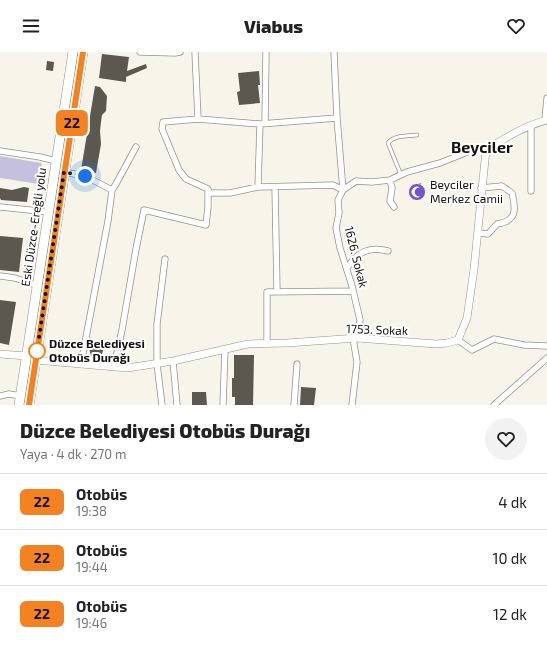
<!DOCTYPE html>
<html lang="tr">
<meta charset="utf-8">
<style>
:root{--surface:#fff;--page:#f2f2f2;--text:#222;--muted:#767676;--line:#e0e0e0}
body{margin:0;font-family:"Exo 2",sans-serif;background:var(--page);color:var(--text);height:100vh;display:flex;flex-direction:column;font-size:15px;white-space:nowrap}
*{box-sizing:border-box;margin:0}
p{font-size:13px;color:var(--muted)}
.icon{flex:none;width:22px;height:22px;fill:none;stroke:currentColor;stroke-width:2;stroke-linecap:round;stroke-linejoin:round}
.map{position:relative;height:353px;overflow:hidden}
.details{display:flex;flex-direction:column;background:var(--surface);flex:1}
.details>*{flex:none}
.badge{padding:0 8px;border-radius:6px;font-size:14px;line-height:26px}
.you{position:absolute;width:20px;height:20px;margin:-10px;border:3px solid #fff;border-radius:50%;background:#1a73e8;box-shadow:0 0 0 6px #1a73e833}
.map>.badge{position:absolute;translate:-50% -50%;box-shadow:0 0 0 2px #fff}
.round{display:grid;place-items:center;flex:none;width:42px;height:42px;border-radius:21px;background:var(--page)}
.head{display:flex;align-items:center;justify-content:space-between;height:68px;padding:0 20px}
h1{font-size:19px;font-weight:800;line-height:30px}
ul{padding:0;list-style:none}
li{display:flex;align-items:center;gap:12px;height:56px;padding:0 20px;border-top:1px solid var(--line)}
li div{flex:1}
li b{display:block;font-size:15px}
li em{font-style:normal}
li .badge{min-width:44px;font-weight:700;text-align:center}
header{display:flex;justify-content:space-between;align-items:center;height:52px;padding:0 20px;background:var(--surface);font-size:18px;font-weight:800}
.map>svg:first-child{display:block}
</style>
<header><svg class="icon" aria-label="menu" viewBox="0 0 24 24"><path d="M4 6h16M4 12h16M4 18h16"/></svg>Viabus<svg class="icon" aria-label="heart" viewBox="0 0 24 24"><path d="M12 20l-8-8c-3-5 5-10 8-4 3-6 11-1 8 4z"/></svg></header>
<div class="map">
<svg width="547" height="353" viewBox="0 0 547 353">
<rect width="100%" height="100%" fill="#f7f5e9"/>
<path fill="#c4c0de" d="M 0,104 L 41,111 L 42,113 L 39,132 L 0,126 Z"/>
<path fill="#5a584f" d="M 102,2 L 129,5 L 127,19 L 146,12 L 147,16 L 126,25 L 126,30 L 99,26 Z
M 47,9 L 54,10 L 53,19 L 46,18 Z
M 259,19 L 260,33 L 258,33 L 260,51 L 239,53 L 237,40 L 240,39 L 238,21 Z
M 95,34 L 100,35 L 107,44 L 106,59 L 102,63 L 101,70 L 100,79 L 101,92 L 96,121 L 81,118 Z
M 421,131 L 423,146 L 413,148 L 411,133 Z
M 24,135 L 29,136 L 27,150 L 1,148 L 0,146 L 0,136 L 12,138 Z
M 0,184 L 23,186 L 19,220 L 0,218 Z
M 0,248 L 16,250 L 9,293 L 0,291 Z
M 104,294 L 102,302 L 91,305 L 89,295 Z
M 234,303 L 254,303 L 253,353 L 235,353 L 235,345 L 232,345 L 232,326 L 234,326 Z
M 301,335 L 316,336 L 314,353 L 300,353 Z
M 192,340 L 206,340 L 207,353 L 192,353 Z"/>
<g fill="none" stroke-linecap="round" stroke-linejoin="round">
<g stroke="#959389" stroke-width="4.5">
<path id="service" d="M 401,123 L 388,91 C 394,83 408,84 417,83"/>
</g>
<g stroke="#959389" stroke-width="7">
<path id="minor" d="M 140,0 L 175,1 L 180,0
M 195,0 L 198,67
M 334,0 L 337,66 L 343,138
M 545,68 L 547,46
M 265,71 L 266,0
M 0,99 L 40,105 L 56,109
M 64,120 L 85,124 L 112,138 L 108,169 L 81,312
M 390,128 L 392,136 L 390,149 L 394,155
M 258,135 L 260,72
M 275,135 L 277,239
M 112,138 L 116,132 L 136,95
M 531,139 L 531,73
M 208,141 L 230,141 L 258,135 L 333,133 L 343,138
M 0,155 L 49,160
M 478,181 L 488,182 L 497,172 C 517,169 516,158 512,141 L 502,134 L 481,136
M 347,216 C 357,200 369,194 388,199
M 0,224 L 15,226 L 38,234
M 357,286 L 360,268 L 352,234 L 340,196 L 336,176 L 339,161 L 338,148 L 343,138 L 356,129 L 372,130 L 390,128 L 407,120 L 440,111 L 475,97 L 486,98
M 458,288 L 472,298 L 494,287 L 524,293 L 547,294
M 267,291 L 267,240 L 353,239
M 173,309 L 177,353
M 114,315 L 122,278 L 136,197 L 144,158 L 206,173 L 208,155 L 208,137 L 186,127 L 179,118 L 162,77 L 163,70 L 198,67 L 260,72 L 337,66
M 0,344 L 9,342 L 21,344
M 162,353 L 157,312 L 157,272 L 165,207
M 223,353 L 225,297
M 294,353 L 297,312
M 352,353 L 357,310 L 353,286
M 494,353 L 547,306"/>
</g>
<g stroke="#959389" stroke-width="8">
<path id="tertiary" d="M 0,302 L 27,304
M 35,308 L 127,316 L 173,309 L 248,292 L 287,291 L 357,286 L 436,292 L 447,291 L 458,288 L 467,266 L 474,217 L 486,98 C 505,86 524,74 547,68"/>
</g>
<g stroke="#959389" stroke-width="10">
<path id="primary" d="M 19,353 L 73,0
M 29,353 L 83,0"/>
</g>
<use href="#service" stroke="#fff" stroke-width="3"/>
<use href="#minor" stroke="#fff" stroke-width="5.5"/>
<use href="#tertiary" stroke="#fff" stroke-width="7"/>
<use href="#primary" stroke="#fff" stroke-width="9"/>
</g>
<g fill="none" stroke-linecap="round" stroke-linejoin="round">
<g stroke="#fff" stroke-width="9">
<path id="line" d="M 29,353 L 83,0"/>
</g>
<use href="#line" stroke="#f58220" stroke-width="6"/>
<path stroke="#13120e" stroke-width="4" stroke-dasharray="0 7.2" d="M 37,299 L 64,120 L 85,124"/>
</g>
<defs>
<g id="mosque-disc" transform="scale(0.9)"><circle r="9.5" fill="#7654ce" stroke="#fff"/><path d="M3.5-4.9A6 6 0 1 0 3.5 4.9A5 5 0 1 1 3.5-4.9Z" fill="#fff"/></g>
</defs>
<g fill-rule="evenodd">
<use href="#mosque-disc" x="417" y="140"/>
</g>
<circle fill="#fff" stroke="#f58220" stroke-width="2" cx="37" cy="299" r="8"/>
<g text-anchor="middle" stroke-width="4" stroke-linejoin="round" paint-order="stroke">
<g font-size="12" fill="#13120e" stroke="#fff" text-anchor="start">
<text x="430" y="137">Beyciler<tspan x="430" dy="14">Merkez Camii</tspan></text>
</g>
<g font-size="12" fill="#13120e" stroke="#fff">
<text transform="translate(34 175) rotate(-82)" y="4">Eski Düzce-Ereğli yolu</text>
<text transform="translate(356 205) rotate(76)" y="4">1626. Sokak</text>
<text transform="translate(377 278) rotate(2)" y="4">1753. Sokak</text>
</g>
<g font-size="12" font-weight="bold" fill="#13120e" stroke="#fff" text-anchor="start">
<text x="49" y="296">Düzce Belediyesi<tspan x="49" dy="14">Otobüs Durağı</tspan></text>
</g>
<g font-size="16" font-weight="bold" fill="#13120e" stroke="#fff">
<text x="482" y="101">Beyciler</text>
</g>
</g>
</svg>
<div class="you" style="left:85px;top:124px"></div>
<b class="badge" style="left:72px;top:71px;background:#f58220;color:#111">22</b>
</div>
<section class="details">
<div class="head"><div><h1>Düzce Belediyesi Otobüs Durağı</h1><p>Yaya · 4 dk · 270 m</p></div><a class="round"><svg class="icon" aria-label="heart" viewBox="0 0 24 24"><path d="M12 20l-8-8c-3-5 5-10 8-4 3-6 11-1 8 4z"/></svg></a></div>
<ul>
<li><span class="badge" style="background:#f58220;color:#111">22</span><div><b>Otobüs</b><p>19:38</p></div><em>4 dk</em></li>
<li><span class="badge" style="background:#f58220;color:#111">22</span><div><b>Otobüs</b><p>19:44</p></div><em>10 dk</em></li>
<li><span class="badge" style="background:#f58220;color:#111">22</span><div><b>Otobüs</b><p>19:46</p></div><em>12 dk</em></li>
</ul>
</section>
